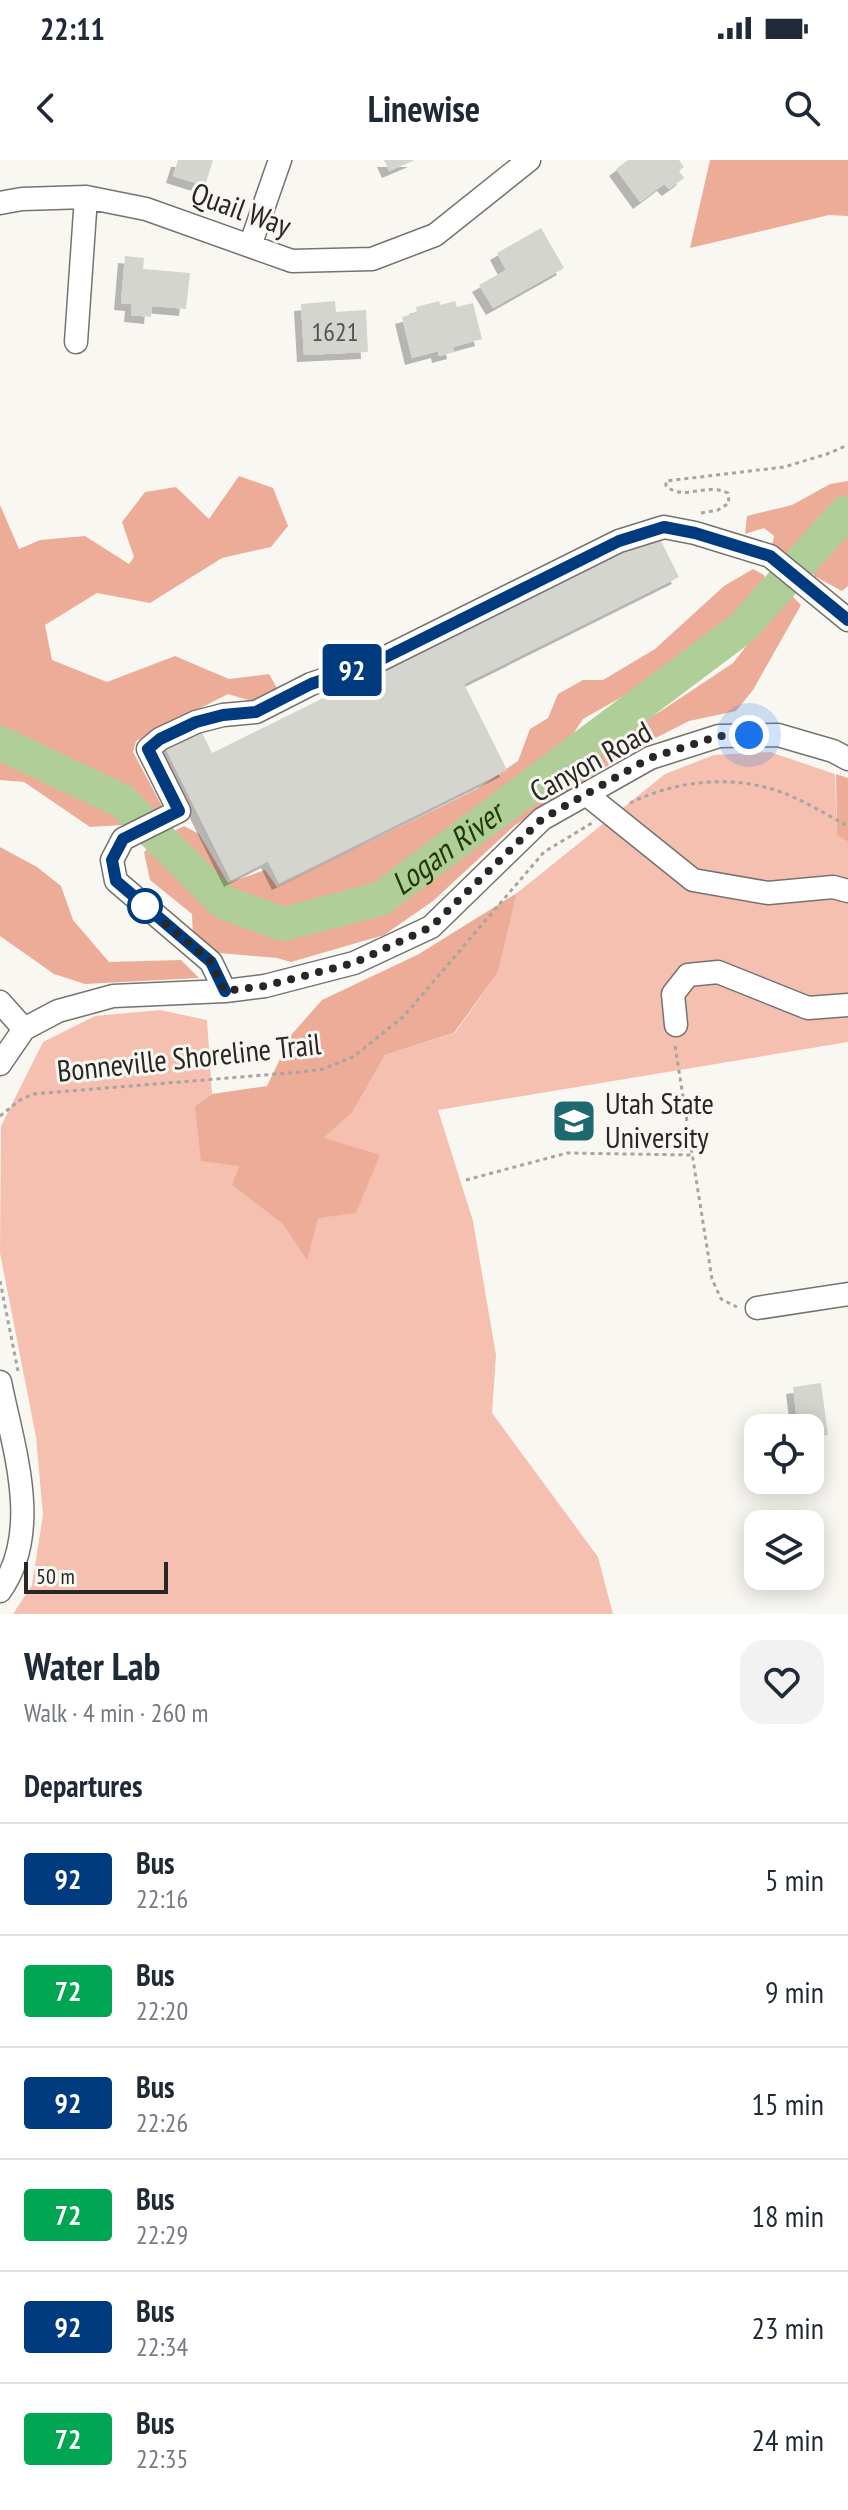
<!DOCTYPE html>
<meta charset="utf-8">
<style>
:root{--surface:#fff;--page:#f2f2f3;--text:#1f2937;--muted:#747a83;--line:#e0e1e3}
body{margin:0;font-family:"PT Sans Narrow",sans-serif;background:var(--page);color:var(--text);height:100vh;display:flex;flex-direction:column;font-size:30px;white-space:nowrap}
*{box-sizing:border-box;margin:0}
p{font-size:26px;color:var(--muted)}
.icon{flex:none;width:44px;height:44px;fill:none;stroke:currentColor;stroke-width:2;stroke-linecap:round;stroke-linejoin:round}
.map{position:relative;height:1454px;overflow:hidden}
.side{display:flex;flex-direction:column;background:var(--surface);flex:1}
.side>*{flex:none}
.badge{padding:0 16px;border-radius:6px;font-size:28px;line-height:52px}
.buttons{position:absolute;left:744px;top:1254px;display:grid;gap:16px}
.buttons a{display:grid;place-items:center;width:80px;height:80px;border-radius:16px;background:var(--surface);box-shadow:0 4px 20px #0003;font-size:40px}
.scale{position:absolute;left:24px;bottom:20px;width:144px;box-sizing:border-box;padding-left:8px;border:4px solid #282725;border-top:0;font-size:22px;line-height:28px;white-space:nowrap;color:#282725;-webkit-text-stroke:6px #f9f7f2;paint-order:stroke}
.you{position:absolute;width:40px;height:40px;margin:-20px;border:6px solid #fff;border-radius:50%;background:#1a73e8;box-shadow:0 0 0 12px #1a73e833}
.map>.badge{position:absolute;translate:-50% -50%;box-shadow:0 0 0 4px #fff}
h2{padding:0 24px;font-size:30px;line-height:72px}
.round{display:grid;place-items:center;flex:none;width:84px;height:84px;border-radius:24px;background:var(--page)}
.head{display:flex;align-items:center;justify-content:space-between;height:136px;padding:0 24px}
h1{font-size:38px;font-weight:700;line-height:60px}
ul{padding:0;list-style:none}
li{display:flex;align-items:center;gap:24px;height:112px;padding:0 24px;border-top:2px solid var(--line)}
li div{flex:1}
li b{display:block;font-size:30px}
li em{font-style:normal}
li .badge{min-width:88px;font-weight:700;text-align:center}
.status{display:flex;justify-content:space-between;align-items:center;height:56px;padding:0 40px;background:var(--surface);direction:ltr}
.status svg{height:22px;fill:currentColor}
header{display:flex;justify-content:space-between;align-items:center;height:104px;padding:0 24px;background:var(--surface);font-size:36px;font-weight:700}
.map>svg:first-child{display:block}
</style>
<div class="status"><b>22:11</b><svg viewBox="0 0 49 12"><path d="M0 12V9h3v3zM5 12V6h3v6zM10 12V3h3v9zM15 12V0h3v12zM26 1h20v11H26zM47 4h2v5h-2z"/></svg></div>
<header><svg class="icon" aria-label="back" viewBox="0 0 24 24"><path d="M15 5l-7 7 7 7"/></svg>Linewise<svg class="icon" aria-label="search" viewBox="0 0 24 24"><circle cx="10" cy="10" r="6"/><path d="M15 15l6 6"/></svg></header>
<div class="map">
<svg width="848" height="1454" viewBox="0 0 848 1454">
<defs>
<filter id="shadow"><feDropShadow dx="-7" dy="7" stdDeviation="0" flood-color="#0004"/></filter>
</defs>
<rect width="100%" height="100%" fill="#f9f7f2"/>
<path fill="#f5c0b0" d="M 770,592 L 835,614 L 837,675 L 848,682 L 848,882 L 438,950 L 473,1061 L 496,1195 L 492,1253 L 598,1397 L 613,1454 L 13,1454 L 32,1425 L 43,1355 L 36,1277 L 0,1093 L 1,966 L 43,882 L 95,856 L 160,850 L 207,860 L 212,934 L 195,946 L 240,1006 L 233,1024 L 323,979 L 352,953 L 385,895 L 455,873 L 498,812 L 517,733 L 665,614 L 714,595 Z"/>
<path fill="#edac97" d="M 710,0 L 848,0 L 848,56 L 829,55 L 690,88 Z
M 239,316 L 273,328 L 288,366 L 271,387 L 222,398 L 150,443 L 97,433 L 45,465 L 52,500 L 107,522 L 175,496 L 229,519 L 269,514 L 277,528 L 255,542 L 228,534 L 136,581 L 133,592 L 162,646 L 123,665 L 90,667 L 24,622 L 0,620 L 0,345 L 19,389 L 40,380 L 85,376 L 129,404 L 134,397 L 122,362 L 145,332 L 176,327 L 209,359 Z
M 848,321 L 848,339 L 818,358 L 788,395 L 772,386 L 774,376 L 764,368 L 745,374 L 747,356 L 792,345 L 830,324 Z
M 848,375 L 848,426 L 842,431 L 814,416 L 813,406 L 829,388 Z
M 753,409 L 764,415 L 766,429 L 743,461 L 685,501 L 583,559 L 557,598 L 475,654 L 449,682 L 459,690 L 495,666 L 569,605 L 661,551 L 733,503 L 781,442 L 792,436 L 801,445 L 753,530 L 736,551 L 689,561 L 634,589 L 514,666 L 433,741 L 384,775 L 291,802 L 277,798 L 220,793 L 193,779 L 192,754 L 150,720 L 144,692 L 164,676 L 184,666 L 199,674 L 228,723 L 265,710 L 277,727 L 477,629 L 518,601 L 530,569 L 548,558 L 558,534 L 583,520 L 603,520 L 655,489 L 724,426 Z
M 836,614 L 848,618 L 848,682 L 837,675 Z
M 0,687 L 37,707 L 61,726 L 73,760 L 109,802 L 181,800 L 199,818 L 85,824 L 54,814 L 0,776 Z
M 517,733 L 498,812 L 454,873 L 385,895 L 352,953 L 324,978 L 380,995 L 356,1053 L 318,1058 L 307,1100 L 283,1064 L 232,1025 L 239,1006 L 201,1001 L 195,946 L 212,934 L 267,926 L 292,874 L 322,840 L 419,794 Z"/>
<g fill="none" stroke-linecap="round" stroke-linejoin="round">
<path stroke="#b0cf98" stroke-width="34" id="s1" d="M 0,583 L 122,641 L 223,742 L 283,764 L 380,739 L 742,468 L 845,353 L 848,353"/>
</g>
<path fill="#d5d5d0" filter="url(#shadow)" d="M 178,0 L 213,0 L 205,26 L 173,16 Z
M 384,0 L 415,0 L 389,11 Z
M 628,0 L 679,0 L 684,7 L 679,11 L 684,18 L 669,29 L 664,24 L 640,42 L 616,9 Z
M 541,68 L 564,108 L 493,148 L 479,125 L 506,110 L 497,93 Z
M 125,96 L 144,98 L 143,109 L 190,113 L 186,149 L 152,146 L 151,157 L 131,155 L 132,144 L 121,143 Z
M 335,141 L 336,152 L 366,150 L 368,192 L 304,195 L 301,144 Z
M 439,141 L 440,145 L 455,141 L 457,147 L 473,143 L 482,179 L 453,187 L 454,192 L 439,196 L 438,191 L 412,198 L 402,157 L 417,153 L 416,147 Z
M 657,373 L 679,417 L 464,524 L 507,610 L 279,723 L 268,701 L 231,720 L 165,587 L 200,569 L 212,593 Z
M 821,1223 L 828,1275 L 810,1277 L 810,1268 L 798,1268 L 793,1227 Z"/>
<g fill="none" stroke-linecap="round" stroke-linejoin="round">
<g stroke="#75736f" stroke-width="25">
<path id="minor" d="M 0,43 L 22,39 L 86,37 L 146,49 L 292,101 L 372,99 L 435,75 L 529,0
M 250,86 L 280,0
M 76,182 L 86,37
M 586,634 L 693,720 L 768,733 L 833,727 L 848,731
M 225,831 L 211,802 L 116,721 L 112,700 L 123,679 L 179,651 L 148,589 L 160,579 L 196,562 L 223,555 L 256,552 L 311,524 L 376,502 L 619,381 L 664,367 L 695,373 L 770,396 L 848,460
M 0,842 L 24,869
M 676,865 L 673,834 L 688,815 L 718,812 L 808,848 L 848,845
M 0,904 L 24,869 L 58,851 L 113,836 L 225,831 L 265,826 L 354,803 L 431,767 L 542,659 L 650,598 L 719,576 L 778,575 L 833,591 L 848,599
M 757,1148 L 848,1134
M 0,1222 C 13,1287 43,1371 0,1431"/>
</g>
<path stroke="#a6a5a1" stroke-width="3" stroke-dasharray="4 4" stroke-linecap="butt" d="M 701,353 L 718,350 L 729,343 L 728,333 C 704,322 685,342 666,326 L 666,321 L 784,307 L 827,294 L 848,285
M 630,643 C 675,621 728,615 775,630 C 800,638 825,654 848,666
M 675,886 L 712,1119 L 721,1139 L 737,1147
M 0,956 L 20,940 L 33,934 L 301,912 L 323,909 L 353,897 L 404,856 L 544,692 L 592,663
M 466,1020 L 567,993 L 691,995
M 0,1121 L 18,1211"/>
<use href="#minor" stroke="#fff" stroke-width="22"/>
</g>
<g fill="none" stroke-linecap="round" stroke-linejoin="round">
<g stroke="#fff" stroke-width="18">
<path id="line" d="M 225,831 L 211,802 L 116,721 L 112,700 L 123,679 L 179,651 L 148,589 L 160,579 L 196,562 L 223,555 L 256,552 L 311,524 L 376,502 L 619,381 L 664,367 L 695,373 L 770,396 L 848,460"/>
</g>
<use href="#line" stroke="#003b80" stroke-width="12"/>
<path stroke="#282725" stroke-width="8" stroke-dasharray="0 14.4" d="M 145,746 L 139,741 L 211,802 L 225,831 L 265,826 L 354,803 L 431,767 L 542,659 L 650,598 L 719,576 L 749,575"/>
</g>
<defs>
<g id="university-square" transform="scale(2.3)"><rect x="-9" y="-9" width="18" height="18" rx="4" fill="#1c696f" stroke="#f9f7f2"/><path d="M0-5L7-2L0 1L-7-2ZM-4 1L0 2.5L4 1V4Q0 6-4 4Z" fill="#fff"/></g>
</defs>
<g fill-rule="evenodd">
<use href="#university-square" x="574" y="961"/>
</g>
<circle fill="#fff" stroke="#003b80" stroke-width="4" cx="145" cy="746" r="16"/>
<g text-anchor="middle" stroke-width="6" stroke-linejoin="round" paint-order="stroke">
<g font-size="26" fill="#535250">
<text x="335" y="181">1621</text>
</g>
<g font-size="30" fill="#282725" stroke="#f9f7f2">
<text transform="translate(241 50) rotate(20)" y="10">Quail Way</text>
<text transform="translate(591 602) rotate(-29)" y="10">Canyon Road</text>
<text transform="translate(189 898) rotate(-6)" y="10">Bonneville Shoreline Trail</text>
</g>
<g font-size="30" fill="#282725" stroke="#f9f7f2" text-anchor="start">
<text x="605" y="954">Utah State<tspan x="605" dy="34">University</tspan></text>
</g>
<g font-size="32" font-style="italic" fill="#213b00" stroke="#f9f7f2">
<text dy="11" stroke="none"><textPath href="#s1" startOffset="526">Logan River</textPath></text>
</g>
</g>
</svg>
<div class="buttons">
<a><svg class="icon" aria-label="locate" viewBox="0 0 24 24"><circle cx="12" cy="12" r="6"/><path d="M12 2v4M12 18v4M2 12h4M18 12h4"/></svg></a>
<a><svg class="icon" aria-label="layers" viewBox="0 0 24 24"><path d="M12 4l9 5-9 5-9-5zM3 14l9 5 9-5"/></svg></a>
</div>
<div class="scale">50 m</div>
<div class="you" style="left:749px;top:575px"></div>
<b class="badge" style="left:352px;top:510px;background:#003b80;color:#fff">92</b>
</div>
<section class="side">
<div class="head"><div><h1>Water Lab</h1><p>Walk · 4 min · 260 m</p></div><a class="round"><svg class="icon" aria-label="heart" viewBox="0 0 24 24"><path d="M12 20l-8-8c-3-5 5-10 8-4 3-6 11-1 8 4z"/></svg></a></div>
<h2>Departures</h2>
<ul>
<li><span class="badge" style="background:#003b80;color:#fff">92</span><div><b>Bus</b><p>22:16</p></div><em>5 min</em></li>
<li><span class="badge" style="background:#00a651;color:#fff">72</span><div><b>Bus</b><p>22:20</p></div><em>9 min</em></li>
<li><span class="badge" style="background:#003b80;color:#fff">92</span><div><b>Bus</b><p>22:26</p></div><em>15 min</em></li>
<li><span class="badge" style="background:#00a651;color:#fff">72</span><div><b>Bus</b><p>22:29</p></div><em>18 min</em></li>
<li><span class="badge" style="background:#003b80;color:#fff">92</span><div><b>Bus</b><p>22:34</p></div><em>23 min</em></li>
<li><span class="badge" style="background:#00a651;color:#fff">72</span><div><b>Bus</b><p>22:35</p></div><em>24 min</em></li>
</ul>
</section>
